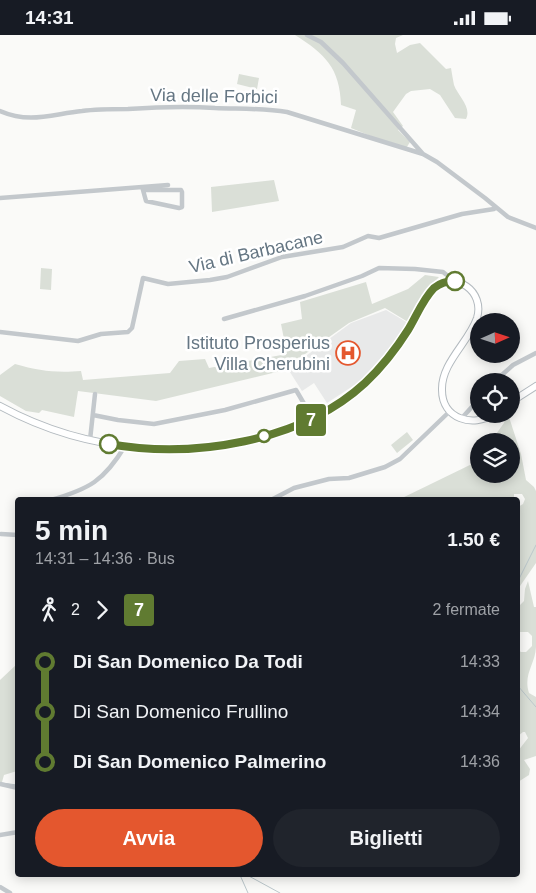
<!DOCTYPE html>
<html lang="it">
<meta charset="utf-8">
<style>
:root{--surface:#171b24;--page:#20242c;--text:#f1f3f6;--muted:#9ea1a6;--accent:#e4572e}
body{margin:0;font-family:Helvetica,sans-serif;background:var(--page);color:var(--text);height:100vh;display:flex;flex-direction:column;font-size:19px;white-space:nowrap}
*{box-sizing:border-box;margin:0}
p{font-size:16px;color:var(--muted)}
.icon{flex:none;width:28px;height:28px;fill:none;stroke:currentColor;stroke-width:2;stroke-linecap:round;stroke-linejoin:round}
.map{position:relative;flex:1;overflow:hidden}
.sheet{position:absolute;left:15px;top:462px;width:505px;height:380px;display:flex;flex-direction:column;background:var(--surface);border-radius:5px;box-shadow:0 2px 12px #0003}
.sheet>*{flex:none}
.badge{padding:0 10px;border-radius:4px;font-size:18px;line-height:32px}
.needle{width:32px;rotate:87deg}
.fabs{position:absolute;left:470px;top:278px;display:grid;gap:10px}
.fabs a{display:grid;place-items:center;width:50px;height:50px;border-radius:50%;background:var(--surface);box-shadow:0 2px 12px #0003;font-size:25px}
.map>.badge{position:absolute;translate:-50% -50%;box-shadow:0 0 0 2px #fff}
.legs{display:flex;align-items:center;gap:8px;height:55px;padding:0 20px;font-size:16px}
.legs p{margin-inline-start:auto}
.summary{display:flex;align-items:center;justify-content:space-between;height:85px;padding:0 20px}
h1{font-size:28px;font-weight:600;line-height:38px}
.cta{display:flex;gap:10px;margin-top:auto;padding:10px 20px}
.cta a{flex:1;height:58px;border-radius:30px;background:var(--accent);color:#fff;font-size:20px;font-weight:600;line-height:58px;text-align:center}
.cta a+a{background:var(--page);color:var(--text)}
ul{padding:0 20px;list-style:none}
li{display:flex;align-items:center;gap:18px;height:50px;font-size:19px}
li i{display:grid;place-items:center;width:8px;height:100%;margin:0 6px;background:currentColor}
li i::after{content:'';width:12px;height:12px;margin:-6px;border:4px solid;border-radius:50%;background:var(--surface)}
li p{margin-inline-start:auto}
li:first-child i{background:linear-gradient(#0000 50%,currentColor 0)}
li:last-child i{background:linear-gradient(currentColor 50%,#0000 0)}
.status{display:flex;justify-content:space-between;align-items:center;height:35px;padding:0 25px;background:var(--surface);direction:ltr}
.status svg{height:14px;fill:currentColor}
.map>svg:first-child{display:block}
</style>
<div class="status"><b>14:31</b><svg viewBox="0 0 49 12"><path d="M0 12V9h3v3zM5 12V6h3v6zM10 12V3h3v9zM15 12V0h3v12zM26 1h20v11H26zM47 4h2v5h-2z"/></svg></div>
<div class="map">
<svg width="536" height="858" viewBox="0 0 536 858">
<rect width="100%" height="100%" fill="#fafaf8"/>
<path fill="#e8e9e9" d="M 386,275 L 408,288 L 391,312 L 359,347 L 327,368 L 314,348 L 302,356 L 288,334 L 351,288 Z"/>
<path fill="#dadfd7" d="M 295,0 L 403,0 L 396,3 L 395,9 L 397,18 L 410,10 L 420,8 L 446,34 L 451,33 C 452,39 453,45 454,50 C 458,61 472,72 466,84 L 455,83 L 440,60 L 430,54 L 411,56 L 406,59 L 393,77 L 403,91 L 398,95 L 410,107 L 405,115 L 351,93 L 356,75 L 341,70 C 340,33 325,19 295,0 Z
M 239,39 L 259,43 L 257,54 L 237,49 Z
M 274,145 L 279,166 L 212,177 L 211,152 Z
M 41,233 L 52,234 L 51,255 L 40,254 Z
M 425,240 L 439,242 L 423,259 L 408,287 L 385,273 L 349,288 L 281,336 L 156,366 L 78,356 L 74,382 L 42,375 L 39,378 L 26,376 L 0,361 L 0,340 L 15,329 C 39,336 56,338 81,336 L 83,345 L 170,338 L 179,326 L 205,324 L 209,333 L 287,319 L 281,289 L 302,284 L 300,267 L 366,247 L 372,269 L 408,254 Z
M 506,379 L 508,379 L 521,419 L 526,445 L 534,452 L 536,456 L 536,528 L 518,554 L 518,472 L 523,469 L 525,464 L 522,459 L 514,459 L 514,465 L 398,465 L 474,428 L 479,422 L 479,439 L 511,439 L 511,406 L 491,406 L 504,388 Z
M 407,397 L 413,405 L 397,418 L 391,410 Z
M 528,546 L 534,572 L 536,572 C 536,585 536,599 536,612 C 535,630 523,639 529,658 L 536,662 L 536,721 L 524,725 L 530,734 L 529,740 L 518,747 L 518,716 L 528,703 L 525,697 L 523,697 L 518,701 L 518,615 L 521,617 L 526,617 L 532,611 L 532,601 L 528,597 L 518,597 L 518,572 L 524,566 L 525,554 Z
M 17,629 L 17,736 L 4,740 L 2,747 L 0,747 L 0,645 Z"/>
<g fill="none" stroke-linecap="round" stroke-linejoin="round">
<path stroke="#bbc7cb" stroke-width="1" d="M 518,546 L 536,510
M 518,651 L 536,672
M 1,748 L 17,750
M 240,840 L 248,858
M 247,840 L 280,858"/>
<g stroke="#b3babf" stroke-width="8">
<path id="secondary" d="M 511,367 L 536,351
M 0,371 C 44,395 92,409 142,413 C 153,413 165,415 176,413
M 172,414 C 184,417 226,410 240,407 C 302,393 358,366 396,313 C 410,294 419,273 433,255 C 456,234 485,257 477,283 C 469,307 441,328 442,355 C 442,384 473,393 494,379"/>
</g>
<path stroke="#c3c8cc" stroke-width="4.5" d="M 307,0 L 321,7 L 343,28 L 423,119 L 437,127 L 485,163 L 508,182 L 536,193
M 0,76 C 30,89 52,79 82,76 C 97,74 113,74 128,74 C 157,72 186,71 215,73 C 240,74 263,73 287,77 L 423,119
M 143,155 L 146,166 L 179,173 L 182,172 L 182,157 L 181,155 L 146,155
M 0,163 L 168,150
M 224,284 L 305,261 L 362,241 L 379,233 L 415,234 L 443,237 L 448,241 L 449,246
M 0,297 L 78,306 L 101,299 L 128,297 L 132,293 L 143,243 L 168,249 L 210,245 L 227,242 L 282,222 L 343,212 L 368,201 L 379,203 L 462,179 L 494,174 L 496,172
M 495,346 L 513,330 L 536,318
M 93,380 L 118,385 L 154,389 L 225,375 L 296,355 L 313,384
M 461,384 L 479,364
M 90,405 L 95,359
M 51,465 C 89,454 104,446 125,411
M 271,465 L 294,453 L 329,444 L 349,443 L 385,432 L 400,424 L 449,377
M 1,499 L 18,500
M 0,749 L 18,753
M 0,800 L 18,797
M 0,852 L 10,858"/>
<use href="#secondary" stroke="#fff" stroke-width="6"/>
</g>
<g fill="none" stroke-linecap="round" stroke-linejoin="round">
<g stroke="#fff" stroke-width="11">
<path id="line-1" d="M 109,409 C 193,424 301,407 365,348 C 382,332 396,314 408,295 C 416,282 423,264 434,253 C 440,248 448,246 455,246"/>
</g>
<use href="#line-1" stroke="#607b31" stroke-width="8"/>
</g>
<defs>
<g id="hospital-ring" transform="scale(1.25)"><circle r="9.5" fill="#fff" stroke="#e4572e" stroke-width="1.5"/><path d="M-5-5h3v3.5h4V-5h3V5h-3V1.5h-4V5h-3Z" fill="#e4572e"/></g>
</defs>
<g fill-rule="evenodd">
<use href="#hospital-ring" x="348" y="318"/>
</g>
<g fill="#fff" stroke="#607b31" stroke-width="2.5">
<circle cx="455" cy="246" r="9"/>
<circle cx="264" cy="401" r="6"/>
<circle cx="109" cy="409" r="9"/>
</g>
<g text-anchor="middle" stroke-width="5" stroke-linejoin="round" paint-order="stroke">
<g font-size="18" fill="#657683" stroke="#fff">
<text transform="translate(214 61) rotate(1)" y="6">Via delle Forbici</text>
<text transform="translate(256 217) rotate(-13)" y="6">Via di Barbacane</text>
</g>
<g font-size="18" fill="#657683" stroke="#fff" text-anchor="end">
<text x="330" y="314">Istituto Prosperius<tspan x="330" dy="21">Villa Cherubini</tspan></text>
</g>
</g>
</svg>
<div class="fabs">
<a><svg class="needle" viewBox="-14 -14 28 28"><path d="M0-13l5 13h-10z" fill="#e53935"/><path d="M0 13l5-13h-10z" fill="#9ea1a6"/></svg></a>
<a><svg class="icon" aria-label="locate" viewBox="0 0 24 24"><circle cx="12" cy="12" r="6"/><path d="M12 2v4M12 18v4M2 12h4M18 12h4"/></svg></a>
<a><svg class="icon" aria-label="layers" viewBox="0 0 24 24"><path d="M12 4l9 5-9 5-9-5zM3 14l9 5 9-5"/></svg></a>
</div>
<b class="badge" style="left:311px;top:385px;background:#607b31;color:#fff">7</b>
<section class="sheet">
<div class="summary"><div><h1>5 min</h1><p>14:31 – 14:36 · Bus</p></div><b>1.50 €</b></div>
<div class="legs"><svg class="icon" aria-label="walk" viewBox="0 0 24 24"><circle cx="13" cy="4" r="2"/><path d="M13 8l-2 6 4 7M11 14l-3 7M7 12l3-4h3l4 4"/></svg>2<svg class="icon" aria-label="forward" viewBox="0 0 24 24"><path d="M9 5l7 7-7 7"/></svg><b class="badge" style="background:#607b31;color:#fff">7</b><p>2 fermate</p></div>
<ul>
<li><i style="color:#607b31"></i><b>Di San Domenico Da Todi</b><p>14:33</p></li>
<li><i style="color:#607b31"></i><span>Di San Domenico Frullino</span><p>14:34</p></li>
<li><i style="color:#607b31"></i><b>Di San Domenico Palmerino</b><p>14:36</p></li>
</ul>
<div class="cta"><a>Avvia</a><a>Biglietti</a></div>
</section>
</div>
